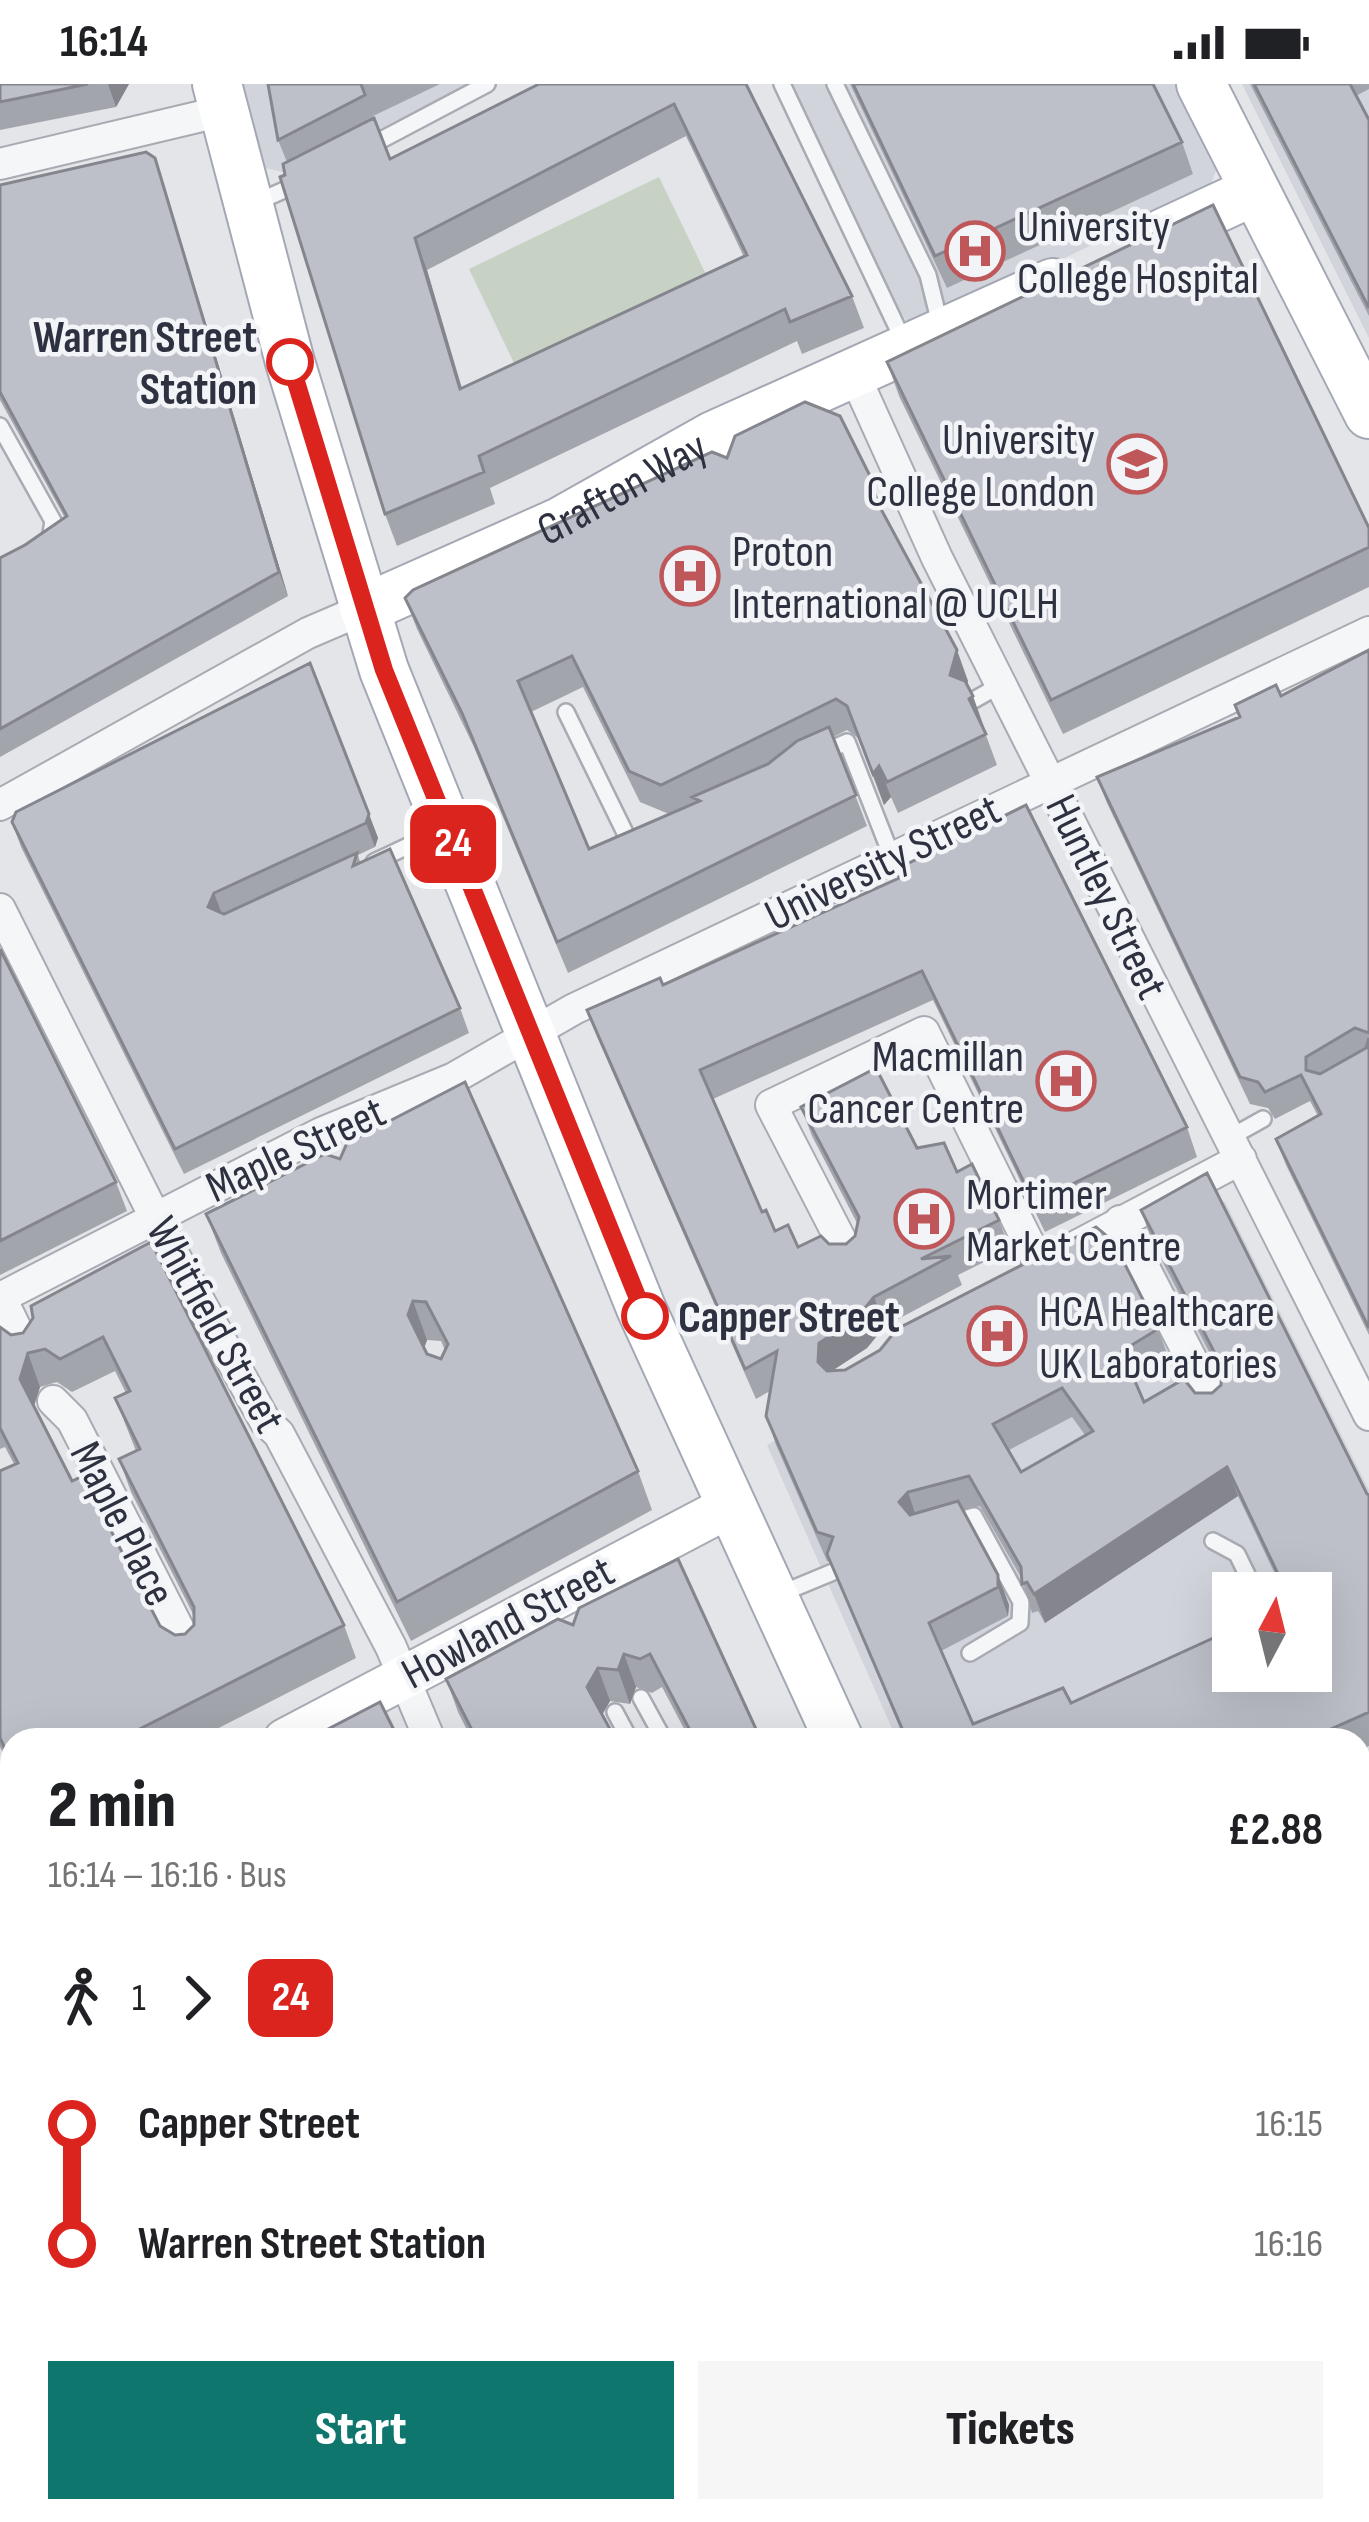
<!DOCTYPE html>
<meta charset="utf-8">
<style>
:root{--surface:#fff;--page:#f6f6f6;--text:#202124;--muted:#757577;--accent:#0f766e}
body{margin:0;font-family:"Sofia Sans Condensed",sans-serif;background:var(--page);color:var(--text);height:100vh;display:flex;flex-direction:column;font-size:45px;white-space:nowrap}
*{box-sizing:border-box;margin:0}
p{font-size:39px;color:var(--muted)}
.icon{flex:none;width:66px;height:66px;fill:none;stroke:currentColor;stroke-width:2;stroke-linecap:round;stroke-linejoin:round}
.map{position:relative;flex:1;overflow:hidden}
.details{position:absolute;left:0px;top:1644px;width:1371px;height:795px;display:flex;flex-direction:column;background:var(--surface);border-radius:36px 36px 0 0;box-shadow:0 12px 48px #0002}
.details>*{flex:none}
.badge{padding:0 24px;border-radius:18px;font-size:42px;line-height:78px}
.needle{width:78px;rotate:7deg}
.tools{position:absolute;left:1212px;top:1488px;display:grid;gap:24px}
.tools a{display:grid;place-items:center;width:120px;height:120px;border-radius:0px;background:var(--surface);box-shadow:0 12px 48px #0002;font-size:60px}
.map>.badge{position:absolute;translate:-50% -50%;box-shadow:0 0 0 6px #fff}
.legs{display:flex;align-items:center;gap:18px;height:132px;padding:0 48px;font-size:39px}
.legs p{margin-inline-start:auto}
.overview{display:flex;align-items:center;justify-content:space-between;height:204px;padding:0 48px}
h1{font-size:66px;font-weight:800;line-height:90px}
.action{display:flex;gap:24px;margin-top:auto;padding:24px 48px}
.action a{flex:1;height:138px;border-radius:0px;background:var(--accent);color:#fff;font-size:48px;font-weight:800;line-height:138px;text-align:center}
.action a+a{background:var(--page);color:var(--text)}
ul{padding:0 48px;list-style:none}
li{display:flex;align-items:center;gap:42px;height:120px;font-size:45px}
li i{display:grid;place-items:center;width:18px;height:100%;margin:0 15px;background:currentColor}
li i::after{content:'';width:30px;height:30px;margin:-15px;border:9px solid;border-radius:50%;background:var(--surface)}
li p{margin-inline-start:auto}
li:first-child i{background:linear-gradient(#0000 50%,currentColor 0)}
li:last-child i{background:linear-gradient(currentColor 50%,#0000 0)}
.status{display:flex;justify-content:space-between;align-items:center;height:84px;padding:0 60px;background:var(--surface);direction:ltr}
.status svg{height:33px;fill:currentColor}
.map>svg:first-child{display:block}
</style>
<div class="status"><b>16:14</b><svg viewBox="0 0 49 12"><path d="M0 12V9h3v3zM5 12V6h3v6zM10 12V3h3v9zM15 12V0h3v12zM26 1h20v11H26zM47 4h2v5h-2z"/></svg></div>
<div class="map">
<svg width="1369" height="2438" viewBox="0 0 1369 2438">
<rect width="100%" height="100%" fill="#e3e5e9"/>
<path fill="#d1d4db" d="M 238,0 L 484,0 L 299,92 L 258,82 Z
M 791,0 L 1176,0 L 1217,84 L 1209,105 L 914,246 L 900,228 Z
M 1242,0 L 1369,0 L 1369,254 Z
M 1215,1114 L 1225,1118 L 1369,1406 L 1369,1444 L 1274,1493 L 1281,1509 L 1233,1509 L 1233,1587 L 1311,1587 L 1311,1568 L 1352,1656 L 897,1656 L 767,1361 Z"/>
<path fill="#c7d2c5" d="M 659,93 L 716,211 L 525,302 L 469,185 Z"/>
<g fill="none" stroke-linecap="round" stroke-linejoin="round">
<g stroke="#a9abb3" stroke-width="20">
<path id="lane" d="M 782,0 L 904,258
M 835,0 L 928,191 L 941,244
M 366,64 L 487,0
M 253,120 L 302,98
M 0,342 L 53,437 L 50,456
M 972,617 L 1002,600
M 566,628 L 632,763
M 820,670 L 847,658 L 892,773
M 374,778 L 444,745
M 1229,1054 L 1263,1035
M 947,1440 L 974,1432 L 1021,1518 L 1020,1539 L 970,1569
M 1213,1457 L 1237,1470 L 1256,1509
M 780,1510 L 833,1488
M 641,1614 L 664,1656
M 615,1628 L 630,1656
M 1359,2191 L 1369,2187"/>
</g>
<g stroke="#a9abb3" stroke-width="34">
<path id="street" d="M 0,80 L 223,27
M 854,290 L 937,474 L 1369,1331
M 0,721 L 308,549 L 364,525
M 0,825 L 173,1169 L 265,1337 L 279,1350 L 391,1563 L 430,1656
M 1120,1137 L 1215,1321
M 1065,1168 L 1241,1075
M 849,1172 L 771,1021 L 924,948 L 1040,1182
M 0,1214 L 321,1049 L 454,994 L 574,925 L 1369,548
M 1,1214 L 26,1265
M 53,1317 L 72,1336 L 189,1565
M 303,2427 L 308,2438
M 788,2438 L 811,2427"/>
</g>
<g stroke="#a9abb3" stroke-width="46">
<path id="secondary" d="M 285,1656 L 730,1422
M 1359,1710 L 1369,1705
M 0,1813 L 12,1807"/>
</g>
<g stroke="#a4a8b4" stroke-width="52">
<g id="primary">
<path d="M 217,0 L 290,278 L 384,586 L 641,1224 L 839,1656"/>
<path d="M 1201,0 L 1369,330"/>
<path d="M 1155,153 L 1254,107"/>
<path id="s1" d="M 364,525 L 560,438 L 713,352 L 1053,199"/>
<path d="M 1188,2427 L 1193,2438"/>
</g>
</g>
<use href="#lane" stroke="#f5f6f8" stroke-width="15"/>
<use href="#street" stroke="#f5f6f8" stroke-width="30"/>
<use href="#secondary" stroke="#fff" stroke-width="42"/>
<use href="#primary" stroke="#fff" stroke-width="48"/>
</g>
<path fill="#a3a5ad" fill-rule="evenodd" d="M 0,0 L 129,0 L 116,23 L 0,46 Z
M 268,0 L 440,0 L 373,32 L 390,75 L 746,0 L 852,212 L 864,244 L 802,270 L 797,257 L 490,404 L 495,420 L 397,462 L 385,430 L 285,91 L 287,78 L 278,56 ZM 686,52 L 744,173 L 462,304 L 427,186 Z
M 850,0 L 1153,0 L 1182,58 L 1193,90 L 947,204 Z
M 1250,0 L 1369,0 L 1369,5 L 1356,12 L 1369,36 L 1369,232 Z
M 163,98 L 288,512 L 0,673 L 0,474 L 25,461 L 65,434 L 0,316 L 0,101 Z
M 887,278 L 1369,444 L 1369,503 L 1063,650 L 899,312 Z
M 727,374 L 870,392 L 881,423 L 968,597 L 967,600 L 997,681 L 898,729 L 891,713 L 884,721 L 858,654 L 847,646 L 833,653 L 867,742 L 568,889 L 473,661 L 417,545 L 405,514 ZM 583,603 L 640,718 L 669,730 L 589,765 L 531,628 Z
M 1369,566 L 1369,1251 L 1286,1081 L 1276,1055 L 1318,1032 L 1310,1017 L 1275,1035 L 1268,1024 L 1250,1020 L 1107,719 L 1097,693 L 1239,633 L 1235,621 L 1281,612 Z
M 310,579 L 378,754 L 375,763 L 358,771 L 360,778 L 460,924 L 469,949 L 184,1090 L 21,763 L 12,738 Z
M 895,786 L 1187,1043 L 1197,1073 L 1045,1148 L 933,916 L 713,1015 L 762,1128 L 775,1147 L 798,1163 L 829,1160 L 846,1160 L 855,1152 L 857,1139 L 812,1052 L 801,1023 L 917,1064 L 957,1088 L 999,1136 L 1010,1165 L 958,1191 L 962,1201 L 885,1242 L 867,1264 L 832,1287 L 1158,1245 L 1169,1275 L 1135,1296 L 1144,1318 L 1195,1309 L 1212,1309 L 1221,1301 L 1221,1291 L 1151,1155 L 1141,1126 L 1369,1411 L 1369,1662 L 1359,1666 L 1359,1656 L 905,1656 L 830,1478 L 827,1477 L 776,1361 L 766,1332 L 770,1307 L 756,1315 L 598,955 L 587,926 L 663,901 L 898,794 ZM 1072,1333 L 1085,1351 L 1021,1388 L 1009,1366 ZM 1238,1412 L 1284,1509 L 1311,1509 L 1311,1566 L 1314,1572 L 1304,1589 L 1258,1598 L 1071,1619 L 973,1640 L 941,1567 L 1008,1532 L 1009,1521 L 962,1426 L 980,1422 L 1022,1495 L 1032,1529 L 1038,1527 L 1045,1539 Z
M 0,865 L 116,1098 L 127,1127 L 0,1191 Z
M 340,1075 L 638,1387 L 652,1426 L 411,1557 L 221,1169 L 206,1130 ZM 427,1256 L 441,1257 L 445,1266 L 441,1275 L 427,1270 L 424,1264 Z
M 151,1158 L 344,1541 L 356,1574 L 195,1656 L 12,1656 L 12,1687 L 0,1663 L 0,1387 L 14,1380 L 5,1363 L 0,1365 L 0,1243 L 11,1251 L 23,1249 ZM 115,1287 L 126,1309 L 115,1314 L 136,1367 L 119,1375 L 131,1408 L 194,1532 L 194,1541 L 185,1550 L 175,1551 L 160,1542 L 72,1397 L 34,1322 L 40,1303 L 57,1298 L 72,1308 Z
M 678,1475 L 761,1656 L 690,1656 L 662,1603 L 652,1609 L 636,1603 L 630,1620 L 610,1617 L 602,1631 L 616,1656 L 472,1656 L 458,1628 L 446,1595 L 573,1541 Z
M 1369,1720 L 1369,2155 L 1359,2160 L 1359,1725 Z
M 0,1898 L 12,1923 L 12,2427 L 0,2438 Z
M 1369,2188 L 1369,2438 L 1245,2438 L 1240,2427 L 1359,2427 Z
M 364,2427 L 550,2427 L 560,2433 L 572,2431 L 575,2427 L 743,2427 L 718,2438 L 369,2438 Z"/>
<path fill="#85868d" d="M 108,0 L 129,0 L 116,23 Z
M 155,74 L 163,98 L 288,512 L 279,488 Z
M 415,154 L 427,186 L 471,337 L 460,305 Z
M 870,392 L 881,423 L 868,401 Z
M 957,566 L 968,597 L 961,622 L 950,591 Z
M 973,612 L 984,643 L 980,646 L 969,615 Z
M 879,682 L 891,713 L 884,721 L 873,690 Z
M 369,730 L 378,754 L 375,763 L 366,739 Z
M 214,809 L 223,833 L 208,823 Z
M 874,1213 L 885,1242 L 867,1264 L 830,1288 L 818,1278 L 819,1259 Z
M 413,1217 L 427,1256 L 422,1270 L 408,1231 Z
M 28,1269 L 40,1303 L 32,1328 L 20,1295 Z
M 1227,1383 L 1238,1412 L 1045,1539 L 1034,1510 Z
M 908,1408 L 918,1438 L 910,1448 L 899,1418 Z
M 998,1491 L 1009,1521 L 1008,1532 L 998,1503 Z
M 624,1570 L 636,1603 L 630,1620 L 618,1586 Z
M 598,1584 L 610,1617 L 599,1636 L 587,1603 Z"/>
<path fill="#bec0c9" stroke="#85868d" stroke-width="3" fill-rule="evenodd" d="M 0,0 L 88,0 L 0,18 Z
M 268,0 L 361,0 L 365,11 L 278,56 Z
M 539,0 L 746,0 L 852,212 L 790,238 L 785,225 L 479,372 L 484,388 L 385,430 L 280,93 L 285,91 L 283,80 L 374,34 L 390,75 ZM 674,20 L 747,171 L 460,305 L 415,154 Z
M 853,0 L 1153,0 L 1182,58 L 935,172 Z
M 1254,0 L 1350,0 L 1369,36 L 1369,224 Z
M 146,68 L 155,74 L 279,488 L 0,645 L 0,474 L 25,461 L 67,432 L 0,308 L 0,101 Z
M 1213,121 L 1369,444 L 1369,463 L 1051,616 L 887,278 Z
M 805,318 L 840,332 L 870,392 L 868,401 L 957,566 L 950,591 L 965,597 L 973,612 L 969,615 L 986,650 L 887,698 L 879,682 L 873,690 L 847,622 L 836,615 L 661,701 L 629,687 L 572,572 L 518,597 L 589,765 L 700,717 L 692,713 L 768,680 L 797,657 L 829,643 L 856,711 L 557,858 L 462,629 L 405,514 L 413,506 L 712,368 L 727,374 L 735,352 Z
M 1369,566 L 1369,949 L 1355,944 L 1306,973 L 1306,986 L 1320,990 L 1366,964 L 1369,954 L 1369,1244 L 1276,1055 L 1321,1030 L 1301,991 L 1265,1008 L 1258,998 L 1240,993 L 1097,693 L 1240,633 L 1235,621 L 1276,601 L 1281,612 Z
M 310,579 L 369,730 L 366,739 L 214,809 L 208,823 L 224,830 L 357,769 L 353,782 L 390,765 L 460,924 L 175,1065 L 12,738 L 16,728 Z
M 1026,721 L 1187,1043 L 1034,1119 L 922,887 L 700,986 L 762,1128 L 766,1126 L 775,1147 L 788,1141 L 798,1163 L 821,1152 L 829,1160 L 846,1160 L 855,1152 L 859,1133 L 801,1023 L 876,984 L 917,1064 L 944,1059 L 957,1088 L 972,1080 L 999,1136 L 921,1175 L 951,1172 L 874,1213 L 856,1235 L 819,1259 L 818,1278 L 827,1287 L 845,1286 L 880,1266 L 897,1245 L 1096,1143 L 1113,1157 L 1158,1245 L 1122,1267 L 1144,1318 L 1184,1295 L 1195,1309 L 1212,1309 L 1221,1301 L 1222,1283 L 1141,1126 L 1207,1089 L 1367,1410 L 1369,1411 L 1369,1628 L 1306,1656 L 907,1656 L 827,1470 L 833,1453 L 817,1448 L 766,1332 L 777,1267 L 745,1285 L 587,926 L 660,894 L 663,901 L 899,794 L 895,786 ZM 1062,1304 L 1093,1347 L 1021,1388 L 993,1340 ZM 1227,1383 L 1287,1509 L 1311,1509 L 1311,1560 L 1316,1571 L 1311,1573 L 1311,1587 L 1304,1589 L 1281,1587 L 1258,1598 L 1253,1587 L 1233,1587 L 1233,1545 L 1071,1619 L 1063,1604 L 973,1640 L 929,1539 L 998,1503 L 998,1491 L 958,1417 L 910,1431 L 899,1418 L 908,1408 L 969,1392 L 1021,1483 L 1022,1500 L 1027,1498 L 1034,1510 Z
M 0,865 L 116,1098 L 0,1157 Z
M 465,998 L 638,1387 L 397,1518 L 206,1130 L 325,1070 L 340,1075 L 347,1059 ZM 413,1217 L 426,1218 L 448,1260 L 441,1275 L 427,1270 L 408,1231 Z
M 151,1158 L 344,1541 L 118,1656 L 12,1656 L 12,1679 L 0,1654 L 0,1387 L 18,1379 L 0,1344 L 0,1243 L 11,1251 L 23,1249 L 33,1234 L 31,1222 ZM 103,1253 L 130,1307 L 115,1314 L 140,1365 L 119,1375 L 194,1523 L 194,1541 L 185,1550 L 175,1551 L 160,1542 L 83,1392 L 72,1397 L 20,1295 L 28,1269 L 45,1265 L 60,1275 Z
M 678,1475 L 761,1656 L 695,1656 L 650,1570 L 640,1575 L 624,1570 L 618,1586 L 598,1584 L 587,1603 L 616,1656 L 477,1656 L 446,1595 L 558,1535 L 573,1541 L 579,1524 Z
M 380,1618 L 399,1656 L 307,1656 Z
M 1369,1720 L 1369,2125 L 1359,2130 L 1359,1725 Z
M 0,1898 L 12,1923 L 12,1962 L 0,1968 Z
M 0,1978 L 12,2001 L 12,2427 L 267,2427 L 272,2438 L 0,2438 Z
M 1369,2188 L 1369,2425 L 1360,2419 L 1364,2438 L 1248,2438 L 1243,2427 L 1359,2427 L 1359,2190 Z
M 367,2427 L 550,2427 L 560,2433 L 572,2431 L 575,2427 L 679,2427 L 654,2438 L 372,2438 Z
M 863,2427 L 1133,2427 L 1138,2438 L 869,2438 Z"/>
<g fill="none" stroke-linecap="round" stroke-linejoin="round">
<g stroke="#fff" stroke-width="27">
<path id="line-1" d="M 290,278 L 384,586 L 645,1232"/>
</g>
<use href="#line-1" stroke="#dc241f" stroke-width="18"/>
</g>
<defs>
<g id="hospital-ring" transform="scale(3)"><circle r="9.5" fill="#f2f4f7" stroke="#bf575a" stroke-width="1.5"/><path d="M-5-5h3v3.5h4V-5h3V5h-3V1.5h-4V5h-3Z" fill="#bf575a"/></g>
<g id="university-ring" transform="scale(3)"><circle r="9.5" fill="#f2f4f7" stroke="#bf575a" stroke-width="1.5"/><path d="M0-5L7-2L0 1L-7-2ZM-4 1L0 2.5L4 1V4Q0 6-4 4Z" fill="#bf575a"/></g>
</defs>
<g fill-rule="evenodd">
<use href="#hospital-ring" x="975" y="167"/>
<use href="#university-ring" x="1137" y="380"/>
<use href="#hospital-ring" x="690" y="492"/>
<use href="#hospital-ring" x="1066" y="997"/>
<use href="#hospital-ring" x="924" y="1135"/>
<use href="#hospital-ring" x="997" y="1252"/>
</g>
<g fill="#fff" stroke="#dc241f" stroke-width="6">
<circle cx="290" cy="278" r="21"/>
<circle cx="645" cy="1232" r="21"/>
</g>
<g text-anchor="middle" stroke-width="9" stroke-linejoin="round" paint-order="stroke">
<g font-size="45" fill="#2d3140" stroke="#f2f4f7" text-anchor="start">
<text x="1017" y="157">University<tspan x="1017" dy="52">College Hospital</tspan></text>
<text x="1095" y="370" text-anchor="end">University<tspan x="1095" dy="52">College London</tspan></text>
<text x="732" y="482">Proton<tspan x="732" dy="52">International @ UCLH</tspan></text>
<text x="1024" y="987" text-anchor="end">Macmillan<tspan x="1024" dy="52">Cancer Centre</tspan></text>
<text x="966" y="1125">Mortimer<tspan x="966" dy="52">Market Centre</tspan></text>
<text x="1039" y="1242">HCA Healthcare<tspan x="1039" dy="52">UK Laboratories</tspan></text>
</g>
<g font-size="45" font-weight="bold" fill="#2d3140" stroke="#f2f4f7" text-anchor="end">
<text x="257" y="268">Warren Street<tspan x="257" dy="52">Station</tspan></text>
<text x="678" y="1248" text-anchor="start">Capper Street</text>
</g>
<g font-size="45" fill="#2d3140" stroke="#f2f4f7">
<text dy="16" stroke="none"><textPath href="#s1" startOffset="285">Grafton Way</textPath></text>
<text transform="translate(882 777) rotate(-26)" y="16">University Street</text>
<text transform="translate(1108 812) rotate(64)" y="16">Huntley Street</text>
<text transform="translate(295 1064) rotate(-25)" y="16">Maple Street</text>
<text transform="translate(217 1240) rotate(61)" y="16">Whitfield Street</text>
<text transform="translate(124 1439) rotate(63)" y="16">Maple Place</text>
<text transform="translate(507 1537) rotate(-28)" y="16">Howland Street</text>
</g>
</g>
</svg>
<div class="tools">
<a><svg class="needle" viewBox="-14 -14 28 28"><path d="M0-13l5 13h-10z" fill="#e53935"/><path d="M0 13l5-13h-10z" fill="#757577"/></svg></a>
</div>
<b class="badge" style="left:453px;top:760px;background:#dc241f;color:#fff">24</b>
<section class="details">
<div class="overview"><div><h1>2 min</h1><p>16:14 – 16:16 · Bus</p></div><b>£2.88</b></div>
<div class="legs"><svg class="icon" aria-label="walk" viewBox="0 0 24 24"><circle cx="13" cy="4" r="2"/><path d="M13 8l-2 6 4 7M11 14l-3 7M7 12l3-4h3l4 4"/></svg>1<svg class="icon" aria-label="forward" viewBox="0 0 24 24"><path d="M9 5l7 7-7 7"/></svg><b class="badge" style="background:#dc241f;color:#fff">24</b></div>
<ul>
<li><i style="color:#dc241f"></i><b>Capper Street</b><p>16:15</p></li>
<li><i style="color:#dc241f"></i><b>Warren Street Station</b><p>16:16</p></li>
</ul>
<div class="action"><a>Start</a><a>Tickets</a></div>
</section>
</div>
